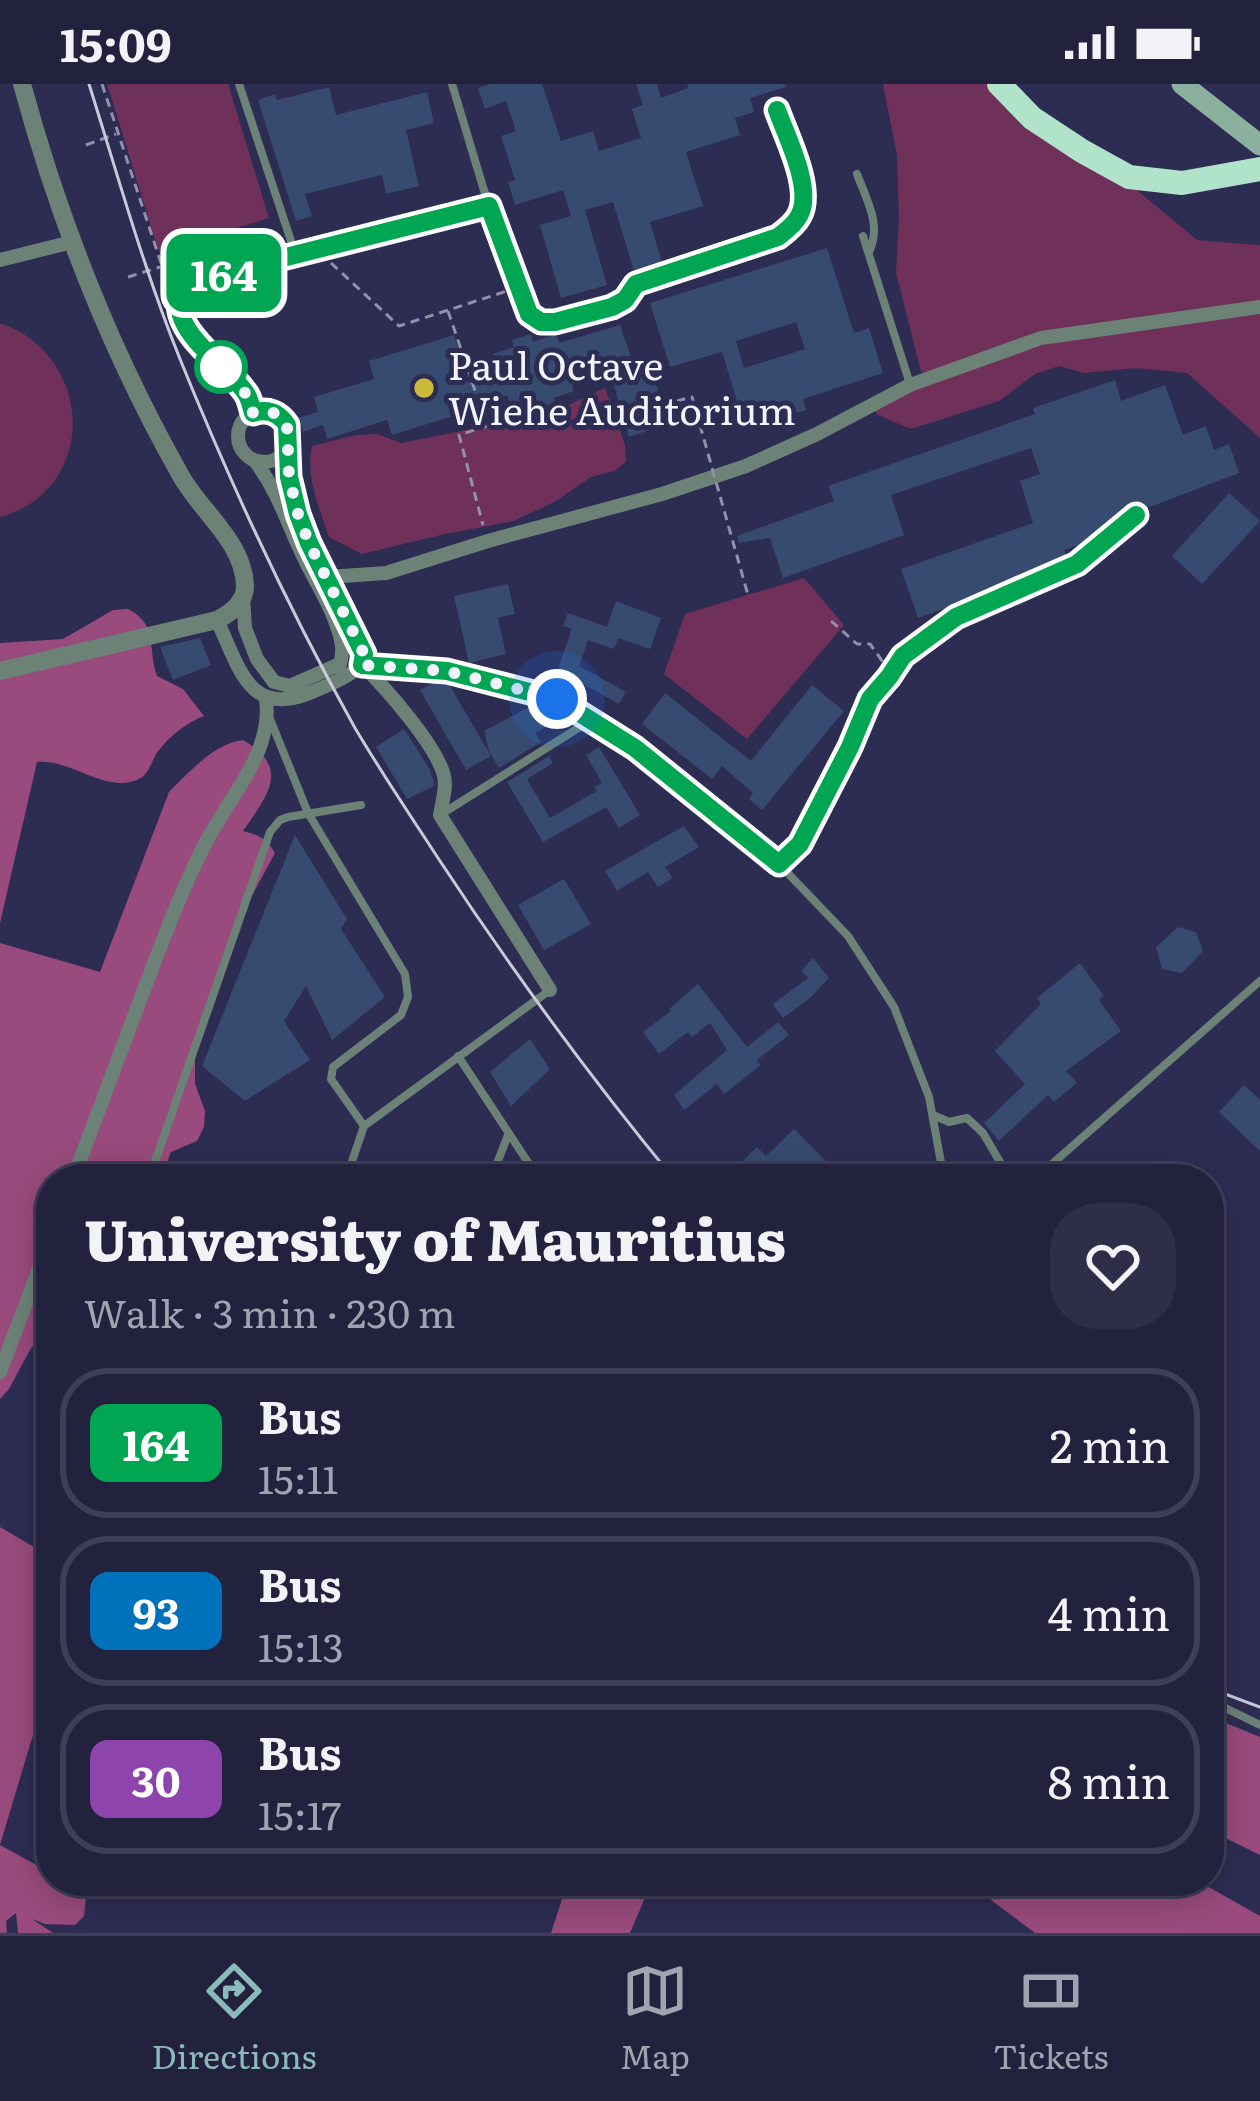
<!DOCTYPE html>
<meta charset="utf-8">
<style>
:root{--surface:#22213e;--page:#2e2e49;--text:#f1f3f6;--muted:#a2a3b0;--line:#3f3e58;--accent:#8bbbb9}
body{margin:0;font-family:Literata,serif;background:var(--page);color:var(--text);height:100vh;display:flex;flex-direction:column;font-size:45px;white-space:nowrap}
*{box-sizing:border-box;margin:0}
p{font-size:39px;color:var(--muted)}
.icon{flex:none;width:66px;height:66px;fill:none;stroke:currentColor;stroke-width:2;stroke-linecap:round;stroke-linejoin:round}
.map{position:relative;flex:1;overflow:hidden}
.sheet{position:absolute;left:36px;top:1080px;width:1188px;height:732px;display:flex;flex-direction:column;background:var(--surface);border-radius:48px;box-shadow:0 6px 30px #0003,0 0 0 3px var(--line)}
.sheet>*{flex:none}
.badge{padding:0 24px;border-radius:18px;font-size:42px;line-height:78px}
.you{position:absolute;width:60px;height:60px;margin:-30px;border:9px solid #fff;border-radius:50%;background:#1a73e8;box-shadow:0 0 0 18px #1a73e833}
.map>.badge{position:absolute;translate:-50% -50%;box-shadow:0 0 0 6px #fff}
.round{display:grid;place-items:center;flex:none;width:126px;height:126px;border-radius:48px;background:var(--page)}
.headline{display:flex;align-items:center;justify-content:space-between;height:204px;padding:0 48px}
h1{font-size:57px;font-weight:800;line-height:90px}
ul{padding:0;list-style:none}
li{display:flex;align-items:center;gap:36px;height:150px;margin:0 24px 18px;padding:0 24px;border:6px solid var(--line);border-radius:48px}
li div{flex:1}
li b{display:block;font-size:45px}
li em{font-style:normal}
li .badge{min-width:132px;font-weight:700;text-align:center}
.status{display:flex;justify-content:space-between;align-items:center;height:84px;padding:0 60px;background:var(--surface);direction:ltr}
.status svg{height:33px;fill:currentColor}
.menu{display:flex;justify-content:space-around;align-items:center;height:168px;border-top:3px solid var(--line);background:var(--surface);font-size:33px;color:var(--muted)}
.menu a{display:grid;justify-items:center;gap:6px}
.menu .selected{color:var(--accent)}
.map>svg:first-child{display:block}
</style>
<div class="status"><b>15:09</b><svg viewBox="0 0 49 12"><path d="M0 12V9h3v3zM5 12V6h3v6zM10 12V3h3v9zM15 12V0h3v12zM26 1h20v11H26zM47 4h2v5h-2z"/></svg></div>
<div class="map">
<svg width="1260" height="1849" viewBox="0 0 1260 1849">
<rect width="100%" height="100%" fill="#2d2c53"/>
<path fill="#6f3159" d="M 107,0 L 228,0 L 269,134 L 159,168 Z
M 883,0 L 989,0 L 1120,92 L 1197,156 L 1260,161 L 1260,354 L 1187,289 L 1136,284 L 1084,289 L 1059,282 L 1035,290 L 999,317 L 911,345 L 878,331 L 869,319 L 923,295 L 896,189 L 899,134 L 897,72 Z
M 0,239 C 96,272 98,407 0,433 Z
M 605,304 L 625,361 L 626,378 L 614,387 L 591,393 L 556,417 L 514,437 L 445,450 L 362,470 L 329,453 C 320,426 305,391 312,362 L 356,351 L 377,350 L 401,359 L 551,329 Z
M 804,494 L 844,541 L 747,655 L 664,590 L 685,530 Z"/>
<path fill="#984b7c" d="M 128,525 C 159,541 147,564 157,592 L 183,605 L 204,632 C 186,639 171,651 159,666 C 151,676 150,691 137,696 C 103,709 70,674 37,678 L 0,839 L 0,559 L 63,555 L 113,526 Z
M 243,656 C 292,684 267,712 243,747 C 259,751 267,755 275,769 L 247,821 L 195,972 L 195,1000 L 205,1027 L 204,1043 L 197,1057 L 171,1068 L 161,1095 L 51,1095 L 51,1244 L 31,1264 L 9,1305 L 0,1315 L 0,859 L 100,888 L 169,708 C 189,688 215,659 243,656 Z
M 0,1443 L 51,1473 L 51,1591 L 0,1761 L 51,1789 L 51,1797 L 79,1797 L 87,1804 L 84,1832 L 75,1841 L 45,1840 L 32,1835 L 53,1849 L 18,1849 L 16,1829 L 6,1837 L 7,1849 L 0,1849 Z
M 1209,1632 L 1260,1653 L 1260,1771 L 1209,1746 Z
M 568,1797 L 652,1797 L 630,1849 L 551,1849 Z
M 1003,1797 L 1198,1797 L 1260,1832 L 1260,1849 L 1035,1849 L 991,1816 Z"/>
<path fill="#374a70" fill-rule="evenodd" d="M 490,0 L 542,0 L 561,57 L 593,47 L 599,67 L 641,54 L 632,25 L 643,21 L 636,0 L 657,0 L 661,14 L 688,4 L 687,0 L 785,0 L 786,3 L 750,14 L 754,28 L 735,34 L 740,51 L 686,68 L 703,122 L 650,138 L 662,179 L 634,187 L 613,118 L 585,126 L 607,201 L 561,214 L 540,141 L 571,132 L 563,106 L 515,121 L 508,98 L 515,96 L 501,52 L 516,47 L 506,17 L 485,25 L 478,4 Z
M 329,3 L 336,31 L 427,8 L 434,39 L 406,46 L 419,102 L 386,110 L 382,91 L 305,110 L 312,132 L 296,137 L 258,16 L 275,10 L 277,16 Z
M 827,164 L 854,249 L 869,244 L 883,289 L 803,315 L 806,326 L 746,346 L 722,268 L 670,283 L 650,219 ZM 796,238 L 805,265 L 744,284 L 736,257 Z
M 620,241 L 636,288 L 650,284 L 670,339 L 629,353 L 610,288 L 572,302 L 574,307 L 554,314 L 556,320 L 534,328 L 531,319 L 512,325 L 507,311 L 476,322 L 476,325 L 392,351 L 387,336 L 327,355 L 323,341 L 303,348 L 298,334 L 318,328 L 314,313 L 374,295 L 369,277 L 454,251 L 468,299 L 500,288 L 493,270 L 514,263 L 512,256 L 531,250 L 533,258 L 556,250 L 559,259 Z
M 1115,296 L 1121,317 L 1165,301 L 1183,351 L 1206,342 L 1214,366 L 1229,360 L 1239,389 L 1142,426 L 1133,423 L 1108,439 L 1109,443 L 1094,456 L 1064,466 L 1068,475 L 992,508 L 918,534 L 901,485 L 1033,439 L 1020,397 L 1040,390 L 1031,364 L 891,411 L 904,451 L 783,494 L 770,454 L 739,459 L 737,452 L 834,417 L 828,402 L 1035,330 L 1033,324 Z
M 1229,409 L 1260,437 L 1202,500 L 1172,472 Z
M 508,500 L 515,530 L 498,534 L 506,570 L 469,579 L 454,512 Z
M 616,517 L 661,534 L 650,565 L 618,554 L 614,565 L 588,556 L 579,582 L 626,608 L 619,620 L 574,595 L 571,605 L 553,599 L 572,545 L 563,542 L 568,529 L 607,543 Z
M 200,554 L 211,581 L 173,596 L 160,563 Z
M 441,595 L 446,595 L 491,672 L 466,686 L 420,606 Z
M 812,601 L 844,627 L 762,726 L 749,715 L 753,709 L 722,682 L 712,695 L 642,640 L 665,609 L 751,677 Z
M 533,621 L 546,643 L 535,649 L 541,658 L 499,684 L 489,667 L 484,647 Z
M 404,645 L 429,684 L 434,698 L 434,702 L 407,715 L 376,663 Z
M 599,663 L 640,731 L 619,744 L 606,723 L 543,758 L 507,698 L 549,672 L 553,679 L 527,695 L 550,734 L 597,707 L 594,703 L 602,699 L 586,671 Z
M 684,742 L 699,763 L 665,783 L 673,794 L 658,803 L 648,788 L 617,807 L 605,787 Z
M 295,751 L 347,835 L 341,845 L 385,913 L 332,956 L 306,902 L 284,937 L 310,976 L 245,1017 L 202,982 Z
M 564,795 L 591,840 L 544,866 L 518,821 Z
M 1178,843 L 1196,848 L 1203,867 L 1182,889 L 1162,885 L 1156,863 Z
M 813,874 L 829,894 L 810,914 L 783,934 L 773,920 L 808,894 L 801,887 Z
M 1080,879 L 1104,912 L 1099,916 L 1121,947 L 1066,987 L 1077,999 L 1054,1018 L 1048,1011 L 999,1057 L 984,1039 L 1025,1000 L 995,967 L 1041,920 L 1037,914 Z
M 698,900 L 747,963 L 778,938 L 789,951 L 757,976 L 761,981 L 724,1010 L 717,1000 L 684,1026 L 674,1011 L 727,966 L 710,939 L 692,953 L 688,948 L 659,970 L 643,948 L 671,927 L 669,925 Z
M 530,955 L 550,985 L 511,1022 L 490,988 Z
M 1244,1001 L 1260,1016 L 1260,1067 L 1219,1028 Z
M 794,1045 L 827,1078 L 809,1095 L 804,1095 L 793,1084 L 782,1095 L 741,1095 L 733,1086 L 757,1063 L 766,1072 Z"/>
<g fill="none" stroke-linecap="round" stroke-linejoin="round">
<path stroke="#9191aa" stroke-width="3" stroke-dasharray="9 6" stroke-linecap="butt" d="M 102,0 L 162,182 L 273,147
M 86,61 L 116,50
M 331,179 L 399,242 L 507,207
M 128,193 L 160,183
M 448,227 L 487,342 L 459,351 L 483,441
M 831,537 L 857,560 L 870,560 L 883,578"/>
<path stroke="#6c8277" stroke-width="8" d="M 239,0 L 295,169
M 452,0 L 489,123 L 529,230 L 541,238 L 555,238 L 612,223 L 625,216 L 636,200 L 778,153 C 786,147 794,140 799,132 C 814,106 787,54 777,26
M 857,90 C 867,117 882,141 869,168
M 863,152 L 910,300
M 364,581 L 447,587 L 557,615 L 635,664 L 779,780 L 848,852 L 894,923 L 929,1013 L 944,1095
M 270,635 L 308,729 L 405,890 L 408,913 L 401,931 L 333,983 L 331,995 L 364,1042 L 346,1095
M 440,731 L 591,636
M 779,780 L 800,760 L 850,663 L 870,615 L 903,571 L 956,533 L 1077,480 L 1136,431
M 458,972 L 539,1095
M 933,1031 L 949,1038 L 967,1034 L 983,1049 L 1010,1095
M 364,1042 L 550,906
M 149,1095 L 270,748 L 280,736 L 288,733 L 361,721
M 491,1095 L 508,1051
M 1035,1095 L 1260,897
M 1209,1616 L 1260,1641"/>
<path stroke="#6c8277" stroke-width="14" d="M 0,176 L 72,158
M238 352a26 26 0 1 1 52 0a26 26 0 1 1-52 0Z
M 253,329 C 251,323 250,316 247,311 C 228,279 156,242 187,198 L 489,123
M 288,361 C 290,425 309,455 336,511 C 346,530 353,551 364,570 L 362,581 C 385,603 437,662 444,692 C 447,703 442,719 440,731 L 550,906
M 327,493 L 386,489 L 488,457 L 662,410 L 746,382 L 817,350 L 910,301 L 1041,254 L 1260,223
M 243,513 L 245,544 L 257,575 L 274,598 L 290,602 L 340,580 C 343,570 343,563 340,552 C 333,525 317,501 305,476 C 288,442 278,406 254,376
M 217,536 C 239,583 249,635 312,608 C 329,601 348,593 362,581
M 73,1095 C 97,1031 121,967 145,903 C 165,851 184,798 211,749 C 234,708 273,665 266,615
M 0,1288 L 51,1153"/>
<path stroke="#6c8277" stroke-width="18" d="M 0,587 L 217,536 C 231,529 245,519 245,502 C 244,458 201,428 181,392 C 112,270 59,136 22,0"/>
<path stroke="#8cb09e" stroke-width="21" d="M 1182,0 L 1260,61"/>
<path stroke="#b0e3ca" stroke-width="24" d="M 999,0 L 1032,34 L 1082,67 L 1129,93 L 1182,99 L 1260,85"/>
<path stroke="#c8c9d9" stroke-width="3" d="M 89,0 C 118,92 144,186 180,275 C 231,401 289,526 355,644 C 381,688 410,731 438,774 C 511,885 589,992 674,1095
M 1209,1604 L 1260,1623"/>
<path stroke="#9191aa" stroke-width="3" stroke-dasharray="9 6" stroke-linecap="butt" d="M 662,321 L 692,313 L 748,511"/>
</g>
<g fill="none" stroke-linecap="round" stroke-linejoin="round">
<g stroke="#fff" stroke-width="27">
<path id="line" d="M 777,26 C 787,54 814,106 799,132 C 795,140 786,147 778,153 L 636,200 L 625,216 L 612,223 L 555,238 L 541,238 L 529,230 L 489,122 L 187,198 C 156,242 228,279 247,311 C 250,316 251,323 253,329 C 268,324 279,329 287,341 L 289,393 L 298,430 L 309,459 L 364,570 L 362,581 L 447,587 L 557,615 L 635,664 L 779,780 L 800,760 L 850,663 L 870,615 L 889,593 L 903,572 L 956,533 L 1077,480 L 1136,431"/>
</g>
<use href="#line" stroke="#00a651" stroke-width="18"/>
<path stroke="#f2f3fd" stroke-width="12" stroke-dasharray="0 21.6" d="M 221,283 L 211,272 L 247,311 L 253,329 C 268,324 279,329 287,341 L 289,393 L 298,430 L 309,459 L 364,570 L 362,581 L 447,587 L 557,615"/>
</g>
<circle fill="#fff" stroke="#00a651" stroke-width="6" cx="221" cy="283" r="24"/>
<circle fill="#c9ba3a" stroke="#2d2c53" stroke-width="4.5" cx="424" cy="304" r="12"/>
<g text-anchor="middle" stroke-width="10" stroke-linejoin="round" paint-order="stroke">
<g font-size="39" fill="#f2f3fd" stroke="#2d2c53" text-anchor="start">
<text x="448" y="296">Paul Octave<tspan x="448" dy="45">Wiehe Auditorium</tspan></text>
</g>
</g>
</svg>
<div class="you" style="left:557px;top:615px"></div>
<b class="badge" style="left:224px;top:189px;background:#00a651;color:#fff">164</b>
<section class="sheet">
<div class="headline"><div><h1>University of Mauritius</h1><p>Walk · 3 min · 230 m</p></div><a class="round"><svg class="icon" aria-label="heart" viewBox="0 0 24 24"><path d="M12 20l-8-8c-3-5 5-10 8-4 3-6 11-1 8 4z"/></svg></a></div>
<ul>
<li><span class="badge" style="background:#00a651;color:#fff">164</span><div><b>Bus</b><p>15:11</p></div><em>2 min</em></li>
<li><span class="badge" style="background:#0072bc;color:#fff">93</span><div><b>Bus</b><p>15:13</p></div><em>4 min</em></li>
<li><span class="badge" style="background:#8e44ad;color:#fff">30</span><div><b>Bus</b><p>15:17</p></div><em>8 min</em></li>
</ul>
</section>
</div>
<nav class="menu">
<a class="selected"><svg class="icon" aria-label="directions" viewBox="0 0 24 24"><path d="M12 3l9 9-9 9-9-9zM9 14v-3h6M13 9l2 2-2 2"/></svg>Directions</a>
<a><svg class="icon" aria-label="map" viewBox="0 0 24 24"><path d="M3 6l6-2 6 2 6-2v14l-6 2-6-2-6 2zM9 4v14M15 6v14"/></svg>Map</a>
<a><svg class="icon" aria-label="tickets" viewBox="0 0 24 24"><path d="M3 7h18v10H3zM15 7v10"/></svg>Tickets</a>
</nav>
